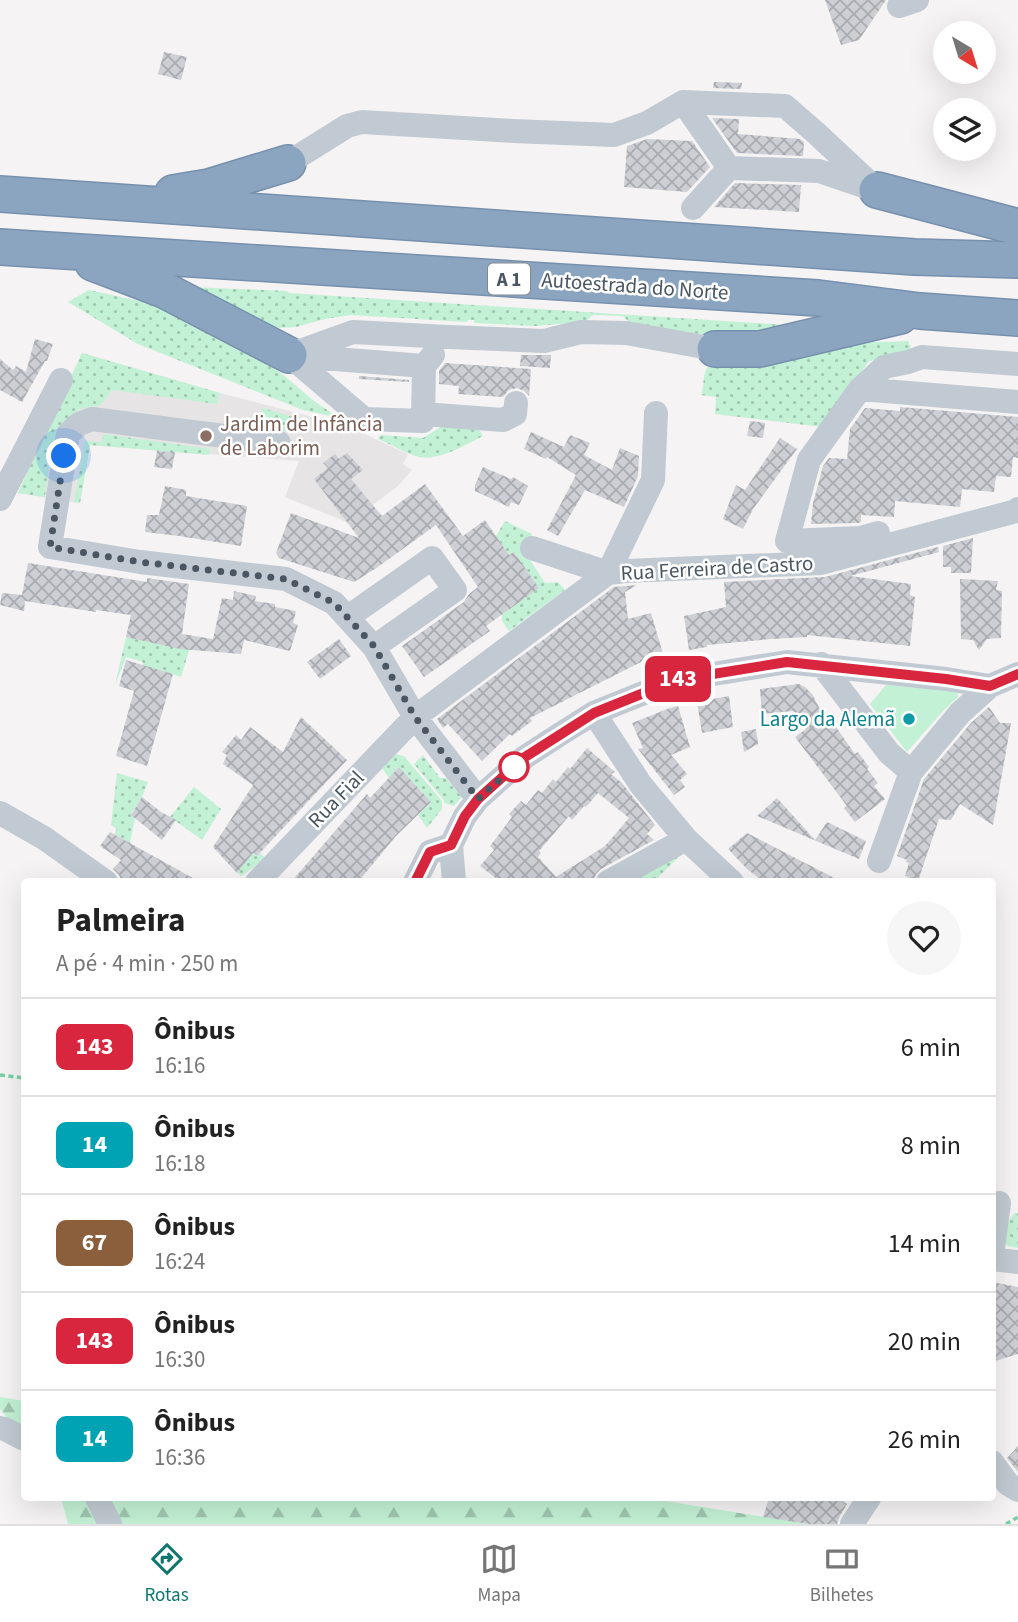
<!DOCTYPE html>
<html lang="pt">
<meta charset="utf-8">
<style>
:root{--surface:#fff;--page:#f6f6f6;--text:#222;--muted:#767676;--line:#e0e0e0;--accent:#0f766e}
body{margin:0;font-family:"Source Sans 3",sans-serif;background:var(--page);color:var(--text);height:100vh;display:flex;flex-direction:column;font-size:26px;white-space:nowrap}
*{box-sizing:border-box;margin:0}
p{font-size:23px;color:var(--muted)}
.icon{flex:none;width:38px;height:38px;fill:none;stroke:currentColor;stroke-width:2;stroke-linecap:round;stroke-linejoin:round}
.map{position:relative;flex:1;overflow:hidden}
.details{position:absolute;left:21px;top:878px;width:975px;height:623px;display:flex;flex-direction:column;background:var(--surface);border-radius:7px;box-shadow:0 7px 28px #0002}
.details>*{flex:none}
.badge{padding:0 14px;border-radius:10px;font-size:24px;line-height:46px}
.needle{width:46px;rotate:142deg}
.buttons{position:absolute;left:933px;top:21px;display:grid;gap:14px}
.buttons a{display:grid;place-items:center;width:63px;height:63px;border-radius:50%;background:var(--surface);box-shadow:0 7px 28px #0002;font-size:35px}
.you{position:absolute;width:35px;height:35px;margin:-18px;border:5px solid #fff;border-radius:50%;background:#1a73e8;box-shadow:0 0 0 10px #1a73e833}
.map>.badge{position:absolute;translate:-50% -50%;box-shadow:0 0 0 4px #fff}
.round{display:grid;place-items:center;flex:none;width:74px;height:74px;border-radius:37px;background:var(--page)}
.overview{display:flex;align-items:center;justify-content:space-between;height:119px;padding:0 35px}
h1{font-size:33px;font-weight:700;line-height:52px}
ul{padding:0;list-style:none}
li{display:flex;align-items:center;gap:21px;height:98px;padding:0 35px;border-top:2px solid var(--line)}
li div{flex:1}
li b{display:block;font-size:26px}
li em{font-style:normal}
li .badge{min-width:77px;font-weight:700;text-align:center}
.menu{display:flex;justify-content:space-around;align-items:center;height:98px;border-top:2px solid var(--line);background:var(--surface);font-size:19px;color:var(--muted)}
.menu a{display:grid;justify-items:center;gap:4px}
.menu .selected{color:var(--accent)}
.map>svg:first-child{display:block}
</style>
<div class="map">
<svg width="1018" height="1524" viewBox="0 0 1018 1524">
<defs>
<pattern id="grass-dots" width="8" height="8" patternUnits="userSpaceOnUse" patternTransform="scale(1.75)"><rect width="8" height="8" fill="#c3f1d5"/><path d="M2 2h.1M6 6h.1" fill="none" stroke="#a0c6b0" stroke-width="1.8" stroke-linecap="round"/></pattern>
<pattern id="forest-firs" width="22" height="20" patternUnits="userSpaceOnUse" patternTransform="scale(1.75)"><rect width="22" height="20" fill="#c3f1d5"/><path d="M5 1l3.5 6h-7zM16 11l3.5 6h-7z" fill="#a0c6b0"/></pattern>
<pattern id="building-cross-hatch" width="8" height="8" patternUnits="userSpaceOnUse" patternTransform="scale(1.75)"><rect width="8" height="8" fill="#cdcfd5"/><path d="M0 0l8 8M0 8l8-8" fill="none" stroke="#a8abb0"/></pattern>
</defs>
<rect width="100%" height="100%" fill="#f5f3f3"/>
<path fill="#e6e4e5" d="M 82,353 L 220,393 L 347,426 L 408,454 L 403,464 L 412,470 L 398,486 L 349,523 L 285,497 L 299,461 L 90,445 L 80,503 L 18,493 Z"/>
<path fill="url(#grass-dots)" d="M 192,287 L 287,291 L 289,293 L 788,325 L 752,333 L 723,336 L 689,333 L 630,323 L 623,316 L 593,315 L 585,322 L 535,326 L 474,323 L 474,320 L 468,320 L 467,322 L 351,315 L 325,319 L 296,327 L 279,328 L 258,321 Z
M 89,290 L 162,306 L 225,338 L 281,373 L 314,401 L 339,418 L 303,410 L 138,344 L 68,302 Z
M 909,341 L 909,344 L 911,346 L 906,356 L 869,361 L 822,427 L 715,414 L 716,397 L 701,395 C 706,382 700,370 714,362 L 852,343 Z
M 82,353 L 220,393 L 217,404 L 112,390 L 100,406 C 50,405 51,461 45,497 L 18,493 Z
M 262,408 L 300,419 L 298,433 L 260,428 Z
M 444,425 L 478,428 L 483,436 C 466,445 438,461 419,457 C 407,454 390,444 378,439 L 381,435 L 423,438 Z
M 103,434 L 210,449 L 209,455 L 90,445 L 80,503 L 74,502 L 85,441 L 102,442 Z
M 505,521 L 532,534 L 525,552 L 545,583 L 558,582 L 565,590 L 509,631 L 502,621 L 502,614 L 539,588 L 515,553 L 509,555 L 496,536 Z
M 126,637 L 180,648 L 190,648 L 181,677 L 157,669 L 140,677 L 143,662 L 126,657 L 115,685 Z
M 395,754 L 404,756 L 442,801 L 442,809 L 427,828 L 418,815 L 431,802 L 399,767 L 389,778 L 382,768 Z
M 423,755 L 440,778 L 446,778 L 460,795 L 461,798 L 454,806 L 444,803 L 444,800 L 414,764 Z
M 117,773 L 148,782 L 142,797 L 131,814 L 135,818 L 130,843 L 114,834 L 117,829 L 111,825 Z
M 194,787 L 221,809 L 202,840 L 170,817 Z
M 235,833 L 238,857 L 245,863 L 253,853 L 257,856 L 260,853 L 267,859 L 241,876 L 221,856 Z
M 684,852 L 653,882 L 625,882 Z
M 1015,1213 L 1018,1213 L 1018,1248 L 1007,1246 C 1003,1236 1007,1219 1015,1213 Z"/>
<path fill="url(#forest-firs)" d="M 0,1397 L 24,1401 L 24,1439 L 0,1409 Z
M 61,1498 L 647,1498 L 808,1524 L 68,1524 Z"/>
<path fill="#c3f1d5" d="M 886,685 L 957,691 L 958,697 L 943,711 L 907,752 L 870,704 Z"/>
<path fill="url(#building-cross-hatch)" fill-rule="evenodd" d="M 825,0 L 886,0 L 859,40 L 841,45 Z
M 164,52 L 187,57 L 181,80 L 158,74 Z
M 714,82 L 742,83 L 741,89 L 713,88 Z
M 712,118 L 739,119 L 738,134 L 800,139 L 804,142 L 803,156 L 737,153 Z
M 647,139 L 692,141 L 710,167 L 687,192 L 624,187 L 627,146 Z
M 735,183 L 801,185 L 799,212 L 714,207 Z
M 35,339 L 53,344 L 47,361 L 45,361 L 22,402 L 0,390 L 0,359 L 13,370 L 16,366 L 26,372 Z
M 521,355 L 551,355 L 550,368 L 520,366 Z
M 445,363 L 531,369 L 529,396 L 524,391 L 517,388 L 509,390 L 503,397 L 458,394 L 459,386 L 439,384 L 439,371 Z
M 359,376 L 409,380 L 409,382 L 359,379 Z
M 900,407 L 1018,417 L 1018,458 L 1013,457 L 1011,477 L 996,476 L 994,492 L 962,489 L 960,507 L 895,501 L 894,517 L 861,515 L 861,522 L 858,523 L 811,524 L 813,503 L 823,466 L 829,458 L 847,459 L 850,429 L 865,408 L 900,411 Z
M 750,421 L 765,423 L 763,438 L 747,436 Z
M 531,432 L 564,447 L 570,435 L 590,443 L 584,455 L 612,470 L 620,448 L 639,456 L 638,476 L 624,507 L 585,490 L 558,536 L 547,530 L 576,475 L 547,457 L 546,459 L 524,449 Z
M 780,438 L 797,449 L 753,509 L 743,529 L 723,519 L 736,485 L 745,490 Z
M 157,451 L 175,452 L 172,469 L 154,467 Z
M 347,453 L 363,470 L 351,479 L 382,516 L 425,484 L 463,536 L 485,520 L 509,555 L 514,552 L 539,588 L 486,626 L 490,631 L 424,677 L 402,646 L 464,602 L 469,594 L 478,587 L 436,525 L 375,569 L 354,582 L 279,558 L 276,553 L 291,513 L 359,538 L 314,479 L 328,468 L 323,463 L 335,454 L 339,459 Z
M 483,467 L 511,479 L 513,477 L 528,486 L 519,505 L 511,502 L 509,507 L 475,491 L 475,485 Z
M 165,486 L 186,490 L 186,496 L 247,506 L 241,546 L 179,536 L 145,532 L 147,515 L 159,515 Z
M 973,538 L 971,573 L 951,573 L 951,567 L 943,567 L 943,546 Z
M 938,547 L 939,552 L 850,576 L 911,584 L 910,595 L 915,597 L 910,646 L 807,635 L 807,637 L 771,639 L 707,645 L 707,647 L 689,650 L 684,616 L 726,607 L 724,582 L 825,577 Z
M 28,563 L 147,582 L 147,578 L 189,584 L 182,634 L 213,639 L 222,598 L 233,600 L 234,591 L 256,596 L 255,601 L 275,604 L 275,607 L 296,611 L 293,623 L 298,625 L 290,651 L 244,640 L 241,654 L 180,649 L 126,637 L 131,615 L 96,610 L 96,612 L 25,601 L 24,611 L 0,605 L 2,593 L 22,595 Z
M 960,579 L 998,581 L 996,590 L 1002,591 L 1001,638 L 987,639 L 979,650 L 973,640 L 961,639 Z
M 637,585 L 625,592 L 628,619 L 651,613 L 663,654 L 641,662 L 530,718 L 532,721 L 512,736 L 510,734 L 482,761 L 448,724 L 443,728 L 437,719 L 614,587 Z
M 339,639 L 351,656 L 320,679 L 307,662 Z
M 126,660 L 173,674 L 147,766 L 116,756 L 134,691 L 119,686 Z
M 799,684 L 805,687 L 812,694 L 823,715 L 826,713 L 855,754 L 858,752 L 869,767 L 867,769 L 878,783 L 874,786 L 885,799 L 855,822 L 844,808 L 847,806 L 795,737 L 806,729 L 793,711 L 762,714 L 760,689 Z
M 729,696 L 733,727 L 702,733 L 697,702 Z
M 678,706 L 690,747 L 671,755 L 687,774 L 680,780 L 685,787 L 674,795 L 638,749 L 643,748 L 632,723 L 670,708 Z
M 989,707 L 1000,723 L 1011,723 L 993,825 L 960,804 L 951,820 L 939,819 L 918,881 L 905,876 L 909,863 L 906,862 L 907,860 L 897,856 L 924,779 L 971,723 Z
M 301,717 L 347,760 L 257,856 L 253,853 L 237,873 L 213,847 L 253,785 L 223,764 L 227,755 L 222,752 L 236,735 L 241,740 L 250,727 L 283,752 Z
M 756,729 L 758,744 L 744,752 L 741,732 Z
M 587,748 L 615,772 L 611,774 L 622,783 L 655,825 L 647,834 L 654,840 L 601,869 L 596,874 L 593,882 L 501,882 L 480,866 L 494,850 L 490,846 L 512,817 L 509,814 L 521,801 L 526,805 L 538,790 L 542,793 L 553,779 L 556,782 L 568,767 L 570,769 ZM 598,793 L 629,818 L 605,846 L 556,877 L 538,857 L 541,853 L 539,851 L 569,816 L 572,820 L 584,806 L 586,807 Z
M 399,767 L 431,802 L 396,836 L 358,882 L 291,882 L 367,794 L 370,798 Z
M 142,797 L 161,812 L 176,820 L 162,840 L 131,815 Z
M 777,798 L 815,840 L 827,822 L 866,841 L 859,859 L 757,816 Z
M 110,832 L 200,882 L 122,882 L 119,875 L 113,869 L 121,860 L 100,846 Z
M 747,833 L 842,882 L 764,882 L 747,869 L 728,849 Z
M 992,1282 L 1018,1287 L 1018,1354 L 992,1362 Z
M 1018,1446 L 1018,1472 L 1007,1458 Z
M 769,1498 L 838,1498 L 847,1504 L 840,1516 L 837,1524 L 808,1524 L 763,1517 Z"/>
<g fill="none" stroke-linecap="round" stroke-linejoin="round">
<g stroke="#7690ad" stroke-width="38">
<path id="highway" d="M 877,190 L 1018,227
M 173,193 L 209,187 L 288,163
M 0,194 L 915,257 L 1018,260
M 0,247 L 818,298 L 920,311 L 1018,318
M 93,263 L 164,290 L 289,355
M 715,349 L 760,349 L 900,316"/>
</g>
<path stroke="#7ad0a6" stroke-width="3.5" stroke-dasharray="5 3.5" stroke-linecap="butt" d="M 0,1075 L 24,1078
M 1006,1524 L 1018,1517"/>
<path stroke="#c1cad2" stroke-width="24" d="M 899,6 L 917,0
M 683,102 L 729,168 L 819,171 L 869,188
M 288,163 L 347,126 L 362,122 L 513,131 L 614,135 L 647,123 L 683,102 L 785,106 L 816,133 L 877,190
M 693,208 L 729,168
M 289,355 L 353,332 L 448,337 L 544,341 L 581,332 L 626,333 L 715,349
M 289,355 L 364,419 L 423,421 L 424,366
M 297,356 L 424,366 L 433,355
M 860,389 L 1018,402
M 423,414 L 503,420 L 515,414 L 516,403
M 279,443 L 92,419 L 79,424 L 68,434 L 50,547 L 140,562 L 286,579 L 334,603 L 374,647 L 415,717 L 478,799
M 0,499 L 61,380
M 878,533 L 860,538 L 787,541 L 809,460 L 860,389 L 884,367 L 908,362 L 922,357 L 1018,364
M 532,548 L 608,573
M 608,573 L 653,480 L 656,413
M 348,617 L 432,558 L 455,590 L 374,647
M 821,664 L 889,753 L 911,772
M 594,713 L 641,785 L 686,839 L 732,882
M 0,813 L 44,838 L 106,882
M 879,861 L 911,772 L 960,713 L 990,686
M 257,882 L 415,717 L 608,573 L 626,571 L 821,563 L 1016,511 L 1018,509
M 415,882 L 430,852 L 451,845
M 454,882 L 451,845 L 465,816 L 478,799 L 525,757 L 562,733 L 594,713 L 676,680 L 787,662 L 946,679 L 990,686 L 1018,674
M 608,882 L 686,839
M 992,1256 L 999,1203
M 992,1259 L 1018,1262
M 0,1428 L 5,1429 L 24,1439
M 992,1462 L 1008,1484 L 1018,1490
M 97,1498 L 110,1524
M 852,1524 L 869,1498"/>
<use href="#highway" stroke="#8ba5c1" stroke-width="35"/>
</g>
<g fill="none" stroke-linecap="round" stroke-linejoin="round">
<g stroke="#fff" stroke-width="16">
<path id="line" d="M 415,882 L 430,852 L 451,845 L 465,816 L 478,799 L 525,757 L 594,713 L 676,680 L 787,662 L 946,679 L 990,686 L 1018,674"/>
</g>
<use href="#line" stroke="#d7263d" stroke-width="10"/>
<path stroke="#4a5661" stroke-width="7" stroke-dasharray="0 12.6" d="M 64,456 L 50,547 L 140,562 L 286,579 L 334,603 L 374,646 L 415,717 L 478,799 L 514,767"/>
</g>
<circle fill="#8d6e63" stroke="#fff" stroke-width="2.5" cx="206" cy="436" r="7"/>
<circle fill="#0f9aa8" stroke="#fff" stroke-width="2.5" cx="909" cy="719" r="7"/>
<circle fill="#fff" stroke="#d7263d" stroke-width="3.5" cx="514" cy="767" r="14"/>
<g text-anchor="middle" stroke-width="5" stroke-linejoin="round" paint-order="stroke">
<rect fill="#fff" stroke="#808990" stroke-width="2" x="488" y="263.5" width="42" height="31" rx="5"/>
<g font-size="19" font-weight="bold" fill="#4a5661">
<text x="509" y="286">A 1</text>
</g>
<g font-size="21" fill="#4a5661" stroke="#fff">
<text transform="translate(635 286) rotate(4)" y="7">Autoestrada do Norte</text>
<text transform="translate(717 568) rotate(-3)" y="7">Rua Ferreira de Castro</text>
<text transform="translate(336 799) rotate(-46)" y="7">Rua Fial</text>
</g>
<g font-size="21" fill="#785e54" stroke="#fff" text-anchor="start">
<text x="220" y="431">Jardim de Infância<tspan x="220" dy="24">de Laborim</tspan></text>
</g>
<g font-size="21" fill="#0d838f" stroke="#fff" text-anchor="end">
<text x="895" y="726">Largo da Alemã</text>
</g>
</g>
</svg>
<div class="buttons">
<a><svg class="needle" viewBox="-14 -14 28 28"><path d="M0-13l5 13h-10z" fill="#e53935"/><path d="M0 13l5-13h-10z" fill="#767676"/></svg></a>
<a><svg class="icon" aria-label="layers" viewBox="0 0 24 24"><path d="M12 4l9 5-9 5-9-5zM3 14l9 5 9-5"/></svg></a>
</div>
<div class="you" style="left:64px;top:456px"></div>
<b class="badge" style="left:678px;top:679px;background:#d7263d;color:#fff">143</b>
<section class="details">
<div class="overview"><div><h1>Palmeira</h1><p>A pé · 4 min · 250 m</p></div><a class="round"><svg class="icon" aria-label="heart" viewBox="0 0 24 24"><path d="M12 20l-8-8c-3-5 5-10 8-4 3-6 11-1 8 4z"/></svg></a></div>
<ul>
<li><span class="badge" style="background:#d7263d;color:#fff">143</span><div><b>Ônibus</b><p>16:16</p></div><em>6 min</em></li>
<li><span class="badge" style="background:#00a3b4;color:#fff">14</span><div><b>Ônibus</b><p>16:18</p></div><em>8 min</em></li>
<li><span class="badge" style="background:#8b5e3c;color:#fff">67</span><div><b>Ônibus</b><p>16:24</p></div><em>14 min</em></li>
<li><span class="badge" style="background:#d7263d;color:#fff">143</span><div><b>Ônibus</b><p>16:30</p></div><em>20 min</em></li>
<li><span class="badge" style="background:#00a3b4;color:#fff">14</span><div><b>Ônibus</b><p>16:36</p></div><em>26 min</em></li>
</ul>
</section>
</div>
<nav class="menu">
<a class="selected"><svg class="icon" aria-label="directions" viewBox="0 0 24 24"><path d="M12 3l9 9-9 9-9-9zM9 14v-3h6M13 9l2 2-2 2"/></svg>Rotas</a>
<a><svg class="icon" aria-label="map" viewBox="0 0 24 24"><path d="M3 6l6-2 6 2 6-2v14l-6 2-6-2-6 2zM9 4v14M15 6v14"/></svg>Mapa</a>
<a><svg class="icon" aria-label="tickets" viewBox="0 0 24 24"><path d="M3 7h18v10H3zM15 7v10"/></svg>Bilhetes</a>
</nav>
